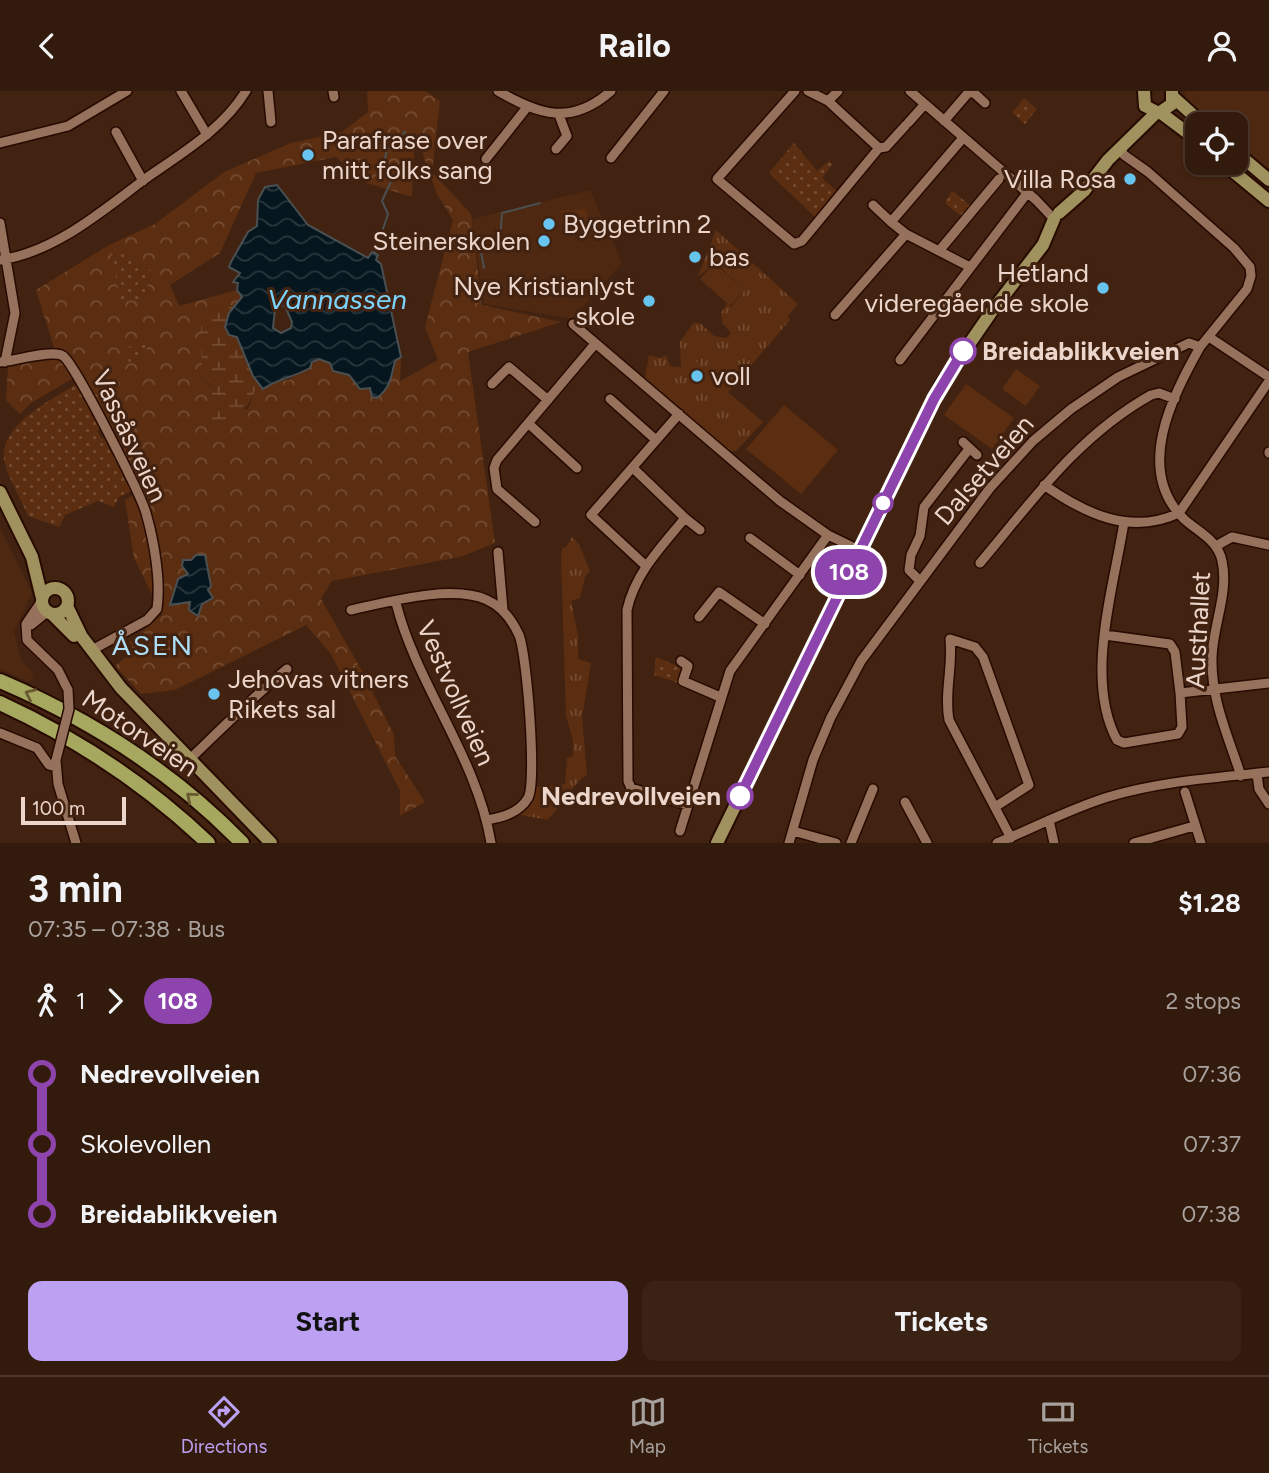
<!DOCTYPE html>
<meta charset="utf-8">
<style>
:root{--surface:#321a0c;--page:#3a2315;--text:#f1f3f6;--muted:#a8a19d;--line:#4d382d;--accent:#bca0f2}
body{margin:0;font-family:Figtree,sans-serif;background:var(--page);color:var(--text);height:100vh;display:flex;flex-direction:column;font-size:26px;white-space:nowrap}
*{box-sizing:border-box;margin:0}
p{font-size:23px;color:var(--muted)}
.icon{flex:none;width:38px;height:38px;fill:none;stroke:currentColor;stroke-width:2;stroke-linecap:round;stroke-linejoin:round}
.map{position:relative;height:752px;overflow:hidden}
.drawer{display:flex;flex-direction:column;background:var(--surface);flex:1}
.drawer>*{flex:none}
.badge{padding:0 14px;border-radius:23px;font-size:24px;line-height:46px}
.tools{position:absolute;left:1185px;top:21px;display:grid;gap:14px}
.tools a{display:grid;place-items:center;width:63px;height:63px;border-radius:14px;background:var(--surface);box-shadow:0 2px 5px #0004,0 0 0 2px var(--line);font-size:35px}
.scale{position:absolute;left:21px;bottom:18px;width:105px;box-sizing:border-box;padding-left:7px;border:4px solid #ecd6cb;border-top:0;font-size:19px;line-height:24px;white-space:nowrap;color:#ecd6cb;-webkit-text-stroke:5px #422210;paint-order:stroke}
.map>.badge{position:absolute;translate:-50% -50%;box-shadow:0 0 0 4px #fff}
.legs{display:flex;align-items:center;gap:10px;height:77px;padding:0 28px;font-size:23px}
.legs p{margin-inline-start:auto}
.summary{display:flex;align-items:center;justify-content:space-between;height:119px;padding:0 28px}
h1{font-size:38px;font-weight:700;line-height:52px}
.cta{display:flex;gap:14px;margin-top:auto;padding:14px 28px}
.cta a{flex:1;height:80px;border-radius:14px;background:var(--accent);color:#111;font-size:28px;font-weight:700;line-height:80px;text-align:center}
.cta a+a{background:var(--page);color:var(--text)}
ul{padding:0 28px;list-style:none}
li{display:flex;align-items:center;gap:24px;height:70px;font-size:26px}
li i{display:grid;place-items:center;width:10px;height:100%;margin:0 9px;background:currentColor}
li i::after{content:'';width:18px;height:18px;margin:-9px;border:5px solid;border-radius:50%;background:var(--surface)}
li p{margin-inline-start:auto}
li:first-child i{background:linear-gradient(#0000 50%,currentColor 0)}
li:last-child i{background:linear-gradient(currentColor 50%,#0000 0)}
header{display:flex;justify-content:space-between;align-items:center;height:91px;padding:0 28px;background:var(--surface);font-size:32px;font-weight:700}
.menu{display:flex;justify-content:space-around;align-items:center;height:98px;border-top:2px solid var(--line);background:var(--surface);font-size:19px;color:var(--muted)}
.menu a{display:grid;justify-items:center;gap:4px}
.menu .on{color:var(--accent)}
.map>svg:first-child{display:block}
</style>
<header><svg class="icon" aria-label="back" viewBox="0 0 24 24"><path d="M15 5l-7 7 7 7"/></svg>Railo<svg class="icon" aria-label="person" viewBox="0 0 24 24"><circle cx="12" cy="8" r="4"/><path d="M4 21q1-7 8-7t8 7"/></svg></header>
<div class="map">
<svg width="1269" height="752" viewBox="0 0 1269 752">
<defs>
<pattern id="grass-tufts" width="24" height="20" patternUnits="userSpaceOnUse" patternTransform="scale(1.75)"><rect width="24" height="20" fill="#5c2e11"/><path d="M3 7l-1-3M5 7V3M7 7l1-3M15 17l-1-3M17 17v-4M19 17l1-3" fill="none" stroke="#744c32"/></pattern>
<pattern id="forest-crowns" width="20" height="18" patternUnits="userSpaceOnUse" patternTransform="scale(1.75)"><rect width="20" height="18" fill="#5c2e11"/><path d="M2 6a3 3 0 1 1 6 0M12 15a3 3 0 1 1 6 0" fill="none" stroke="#744c32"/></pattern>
<pattern id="wetland-marsh" width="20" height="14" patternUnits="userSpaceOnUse" patternTransform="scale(1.75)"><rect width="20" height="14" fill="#5c2e11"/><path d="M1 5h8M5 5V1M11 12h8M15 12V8" fill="none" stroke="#744c32"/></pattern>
<pattern id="park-dots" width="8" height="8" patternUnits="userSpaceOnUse" patternTransform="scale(1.75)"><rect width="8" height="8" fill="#5c2e11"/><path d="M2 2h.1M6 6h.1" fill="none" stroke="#744c32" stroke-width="1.8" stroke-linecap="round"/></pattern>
<pattern id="water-waves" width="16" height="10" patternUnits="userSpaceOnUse" patternTransform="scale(1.75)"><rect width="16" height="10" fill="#05161e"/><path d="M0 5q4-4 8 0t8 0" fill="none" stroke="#2a373d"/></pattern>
</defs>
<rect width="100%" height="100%" fill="#422210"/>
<path fill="#4f2811" d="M 1185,0 L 1269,0 L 1269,81 L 1236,53 L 1236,33 L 1213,33 L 1186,9 Z
M 590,99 L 622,172 L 572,228 L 484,213 L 472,128 Z
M 0,438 L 32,502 L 14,541 L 21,569 L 34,584 L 29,591 L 0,578 Z"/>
<path fill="url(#grass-tufts)" d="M 716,139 L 798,213 L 788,225 L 790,229 L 728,301 L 763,331 L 736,360 L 730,360 L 645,287 L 649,264 L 660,267 L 666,264 L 670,275 L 681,276 L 680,251 L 693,232 L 700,232 L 714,245 L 726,247 L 731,242 L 722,232 L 721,222 L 727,213 L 731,216 L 745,199 L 715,171 L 698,186 Z
M 572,446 L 579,453 L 590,480 L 585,486 L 580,507 L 571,510 L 578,544 L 578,568 L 591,572 L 582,626 L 587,684 C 570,695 562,715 547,729 L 517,723 L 531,710 L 536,696 L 565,693 L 567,667 L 573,665 L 573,649 L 566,625 L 561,465 L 562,458 L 567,455 Z"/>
<path fill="url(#forest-crowns)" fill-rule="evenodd" d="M 367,0 L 425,0 L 440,10 L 432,81 L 471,123 L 482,214 L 561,231 L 468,261 L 495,452 L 460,466 L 332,490 L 321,508 L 362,580 L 394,644 L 395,665 L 425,711 L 400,725 L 400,700 L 331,563 L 306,534 L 175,599 L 141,603 L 115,575 L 134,560 L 129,551 L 162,524 L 134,467 L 125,409 L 140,400 L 75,286 L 31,312 L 20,323 L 6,309 L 8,275 L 57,266 L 36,199 L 109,154 L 155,133 L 224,81 L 291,52 L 342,41 L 368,21 ZM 415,41 L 437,103 L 453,129 L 425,236 L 438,269 L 400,290 L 401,266 L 395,270 L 393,285 L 360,298 L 349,284 L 334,280 L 330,272 L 319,268 L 289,289 L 273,291 L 264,298 L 258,292 L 248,318 L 207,320 L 213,297 L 206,291 L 201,219 L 239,213 L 243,206 L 237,199 L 179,215 L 170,194 L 220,162 L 256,82 L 336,66 L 367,92 L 412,106 ZM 111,157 L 152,180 L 143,208 ZM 207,469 L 210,504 L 202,513 L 175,511 L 188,483 Z"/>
<path fill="url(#wetland-marsh)" d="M 239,213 L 229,222 L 240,256 L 258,292 C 249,317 241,328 214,335 L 207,320 L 213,297 L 202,284 L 201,219 Z"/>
<path fill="url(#park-dots)" d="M 1024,7 L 1037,18 L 1025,33 L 1012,22 Z
M 794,52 L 817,80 L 829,70 L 833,73 L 822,87 L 838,101 L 816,127 L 769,82 Z
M 952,100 L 971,115 L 964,128 L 945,112 Z
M 111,156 L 152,180 L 143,208 L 120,210 Z
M 144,245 L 148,262 L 129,271 L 124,260 Z
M 77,293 L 103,336 L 97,340 L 101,347 L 104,347 L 132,400 L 119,406 L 114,416 L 98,410 L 65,424 L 59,436 L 28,425 C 21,408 8,387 4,369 C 0,332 52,309 77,293 Z
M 656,566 L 684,578 L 679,592 L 654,584 Z"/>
<path fill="#5c2e11" d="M 586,118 L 588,132 L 561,133 L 561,120 Z
M 714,172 L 745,199 L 730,215 L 700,188 Z
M 698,270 L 710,292 L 696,299 L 684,278 Z
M 1016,278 L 1040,295 L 1026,315 L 1002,298 Z
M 966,293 L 1014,327 L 992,358 L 944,324 Z
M 784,314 L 838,359 L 801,403 L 746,358 Z"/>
<path fill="url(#water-waves)" stroke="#4a5052" stroke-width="2" fill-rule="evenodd" d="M 277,94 L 308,134 L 368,167 L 372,161 L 378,164 L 376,169 L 381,173 L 401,266 L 395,270 C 391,286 391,296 377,307 L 372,306 L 370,297 L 360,298 L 349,284 L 333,280 L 330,272 L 319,268 L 312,271 L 310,277 C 294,286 275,289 263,298 L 253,285 L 237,246 L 229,244 L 225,236 L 229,222 L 242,206 L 237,199 L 238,192 L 233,191 L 240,182 L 229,176 L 231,171 L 248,141 L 257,135 L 258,109 L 265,96 ZM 279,214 L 285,215 L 292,231 L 291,237 L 281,242 L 273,237 L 275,218 Z
M 196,464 L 205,464 L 211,495 L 208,499 L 213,507 L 202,513 L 198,525 L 189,519 L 190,511 L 170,514 L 178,488 L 188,483 L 182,475 L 183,469 L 191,469 Z"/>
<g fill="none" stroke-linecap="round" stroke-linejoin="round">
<path stroke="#4a5052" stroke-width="2" d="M 384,71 L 387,59 L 405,41
M 375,162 L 388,123 L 382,110 L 394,84
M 484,177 L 481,161 L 500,149 L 502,122 L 540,112"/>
<g stroke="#270a00" stroke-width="12">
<path id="minor" d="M 181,0 L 207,44
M 268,0 L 271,31
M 333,0 L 334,6
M 498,0 C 540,24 571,35 611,0
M 795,0 L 717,88 L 794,153 L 802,150 L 879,57 L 828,10
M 808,0 L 828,10 L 838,0
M 910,0 L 1036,109 L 1054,128
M 944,30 L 968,2 L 974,2 L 985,12
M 908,32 L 925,13
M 116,41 L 143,90
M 0,52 L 68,35 L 127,0
M 879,57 L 886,56 L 906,34
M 556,58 L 567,45 L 559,24
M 611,67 L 664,0
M 486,68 L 528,15
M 873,114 L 891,131
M 0,132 L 15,222 L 5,271
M 906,143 L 891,131 L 963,47
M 939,160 L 999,88
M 0,169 C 55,161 102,120 145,88 C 182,62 222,39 246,0
M 835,224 L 906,143 L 970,176
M 573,233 L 780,410 L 828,444 L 859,459
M 1209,246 L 1269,286
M 1200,256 C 1172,306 1134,379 1184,428 C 1198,441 1218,449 1222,470 C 1229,502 1213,534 1212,566 C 1211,610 1228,644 1241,685
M 900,269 L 1028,101
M 0,271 C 15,270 52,258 63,265 C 74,271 141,404 146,422 C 154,450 161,489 157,518 L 147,529 L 92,559
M 492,293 L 509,276 L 548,309
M 610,308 L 656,349
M 529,333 L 577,377
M 963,351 L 977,364
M 1269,362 L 1269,361
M 633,377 L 685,427 C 662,455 635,482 627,519 L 628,690 L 631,697 L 687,714
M 1044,394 C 1084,422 1130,445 1179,422 L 1269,290
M 685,427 L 700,439
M 535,431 L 497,398 L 494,377 L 497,369 L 595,253
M 1124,431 C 1114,496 1084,588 1117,649 L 1124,652 L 1178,643 L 1182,636 L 1180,602
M 750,447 L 800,484
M 1216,455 L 1232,446 L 1269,454
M 498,461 L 503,519
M 980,472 C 1033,409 1078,345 1151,304 L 1159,302 L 1175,308
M 646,475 L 591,424 L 679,323
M 919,489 L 909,479 L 911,464 L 920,445 L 924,416 L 969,358
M 41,511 L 26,533 L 27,549 L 58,579 L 68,599
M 396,512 C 417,595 477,666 491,752
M 351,519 C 388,511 452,493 487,509 C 503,516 512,529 519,544 C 527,564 537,691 528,707 C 519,722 503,726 487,729
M 699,526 L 719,501 L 765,533
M 31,534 L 47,521
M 1105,544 L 1170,553 L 1175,561 L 1180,602 L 1269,592
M 681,570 L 688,575 L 683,590 L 720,606
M 0,642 L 37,657 L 49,674 L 56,676
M 190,668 C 222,637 253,606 287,578
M 56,669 L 58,693 L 76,752
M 1257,683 L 1259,698 L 1269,713
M 1185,701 L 1201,752
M 905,711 L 927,752
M 995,716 L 1029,694 L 983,566 L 975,556 L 950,548 C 953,577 944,601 949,629 L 1011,747
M 1049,729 L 1054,752
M 680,740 L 730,580 L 828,444
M 793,740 L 836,752
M 789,752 L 813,669 L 831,626 L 861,570 L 990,397 L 1033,350 L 1071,318 L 1118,286 L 1189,252 L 1200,256 L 1247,198 L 1251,185 L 1250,176 L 1234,157 L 1148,81 L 1124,64 L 1120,57
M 851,752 L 873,698
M 997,752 C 1034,737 1069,718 1108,706 C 1161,690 1215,687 1269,681
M 1134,752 L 1194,735"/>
</g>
<g stroke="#270a00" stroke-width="16">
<path id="major" d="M 1144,0 L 1145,15 L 1159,22 L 1172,13 L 1172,0
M 1173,6 L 1203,33
M 1161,22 L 1197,49
M 1236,61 L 1269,89
M 1223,72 L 1269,110
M 1059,122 L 1084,100 L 1108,69 L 1156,22
M 0,401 L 32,466 L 42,507
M42 510a13 13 0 1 1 26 0a13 13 0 1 1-26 0Z
M 67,515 L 82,546 L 121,597 L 271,752
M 52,523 L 74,545
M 717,752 L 941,294 L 992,220 L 1043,154 L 1054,128"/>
</g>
<g stroke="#270a00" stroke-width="18">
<path id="highway" d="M 0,590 C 89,628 174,682 242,752
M 0,612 C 76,647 147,694 208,752"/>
</g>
<use href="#minor" stroke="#96715c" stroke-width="9"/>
<use href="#major" stroke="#a0925e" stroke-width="12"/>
<use href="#highway" stroke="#a6a85f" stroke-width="14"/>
<g stroke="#270a00" stroke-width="12" stroke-linecap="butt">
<path id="minor-bridge" d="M 56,669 L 69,618 L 68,599"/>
</g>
<use href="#minor-bridge" stroke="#96715c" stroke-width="9"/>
</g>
<defs><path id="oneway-chevron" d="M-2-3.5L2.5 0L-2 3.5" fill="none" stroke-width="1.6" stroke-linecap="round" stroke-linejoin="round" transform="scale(1.75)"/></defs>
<g stroke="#6a5830">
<use href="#oneway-chevron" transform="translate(30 603) rotate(-155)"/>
<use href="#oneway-chevron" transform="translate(191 706) rotate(-140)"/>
</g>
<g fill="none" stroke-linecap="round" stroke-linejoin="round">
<g stroke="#fff" stroke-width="16">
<path id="line-1" d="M 740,705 L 934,308 L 963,260"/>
</g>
<use href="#line-1" stroke="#8e44ad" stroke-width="10"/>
</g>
<g fill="#66c4ef" stroke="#422210" stroke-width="2.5">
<circle cx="308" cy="64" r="7"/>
<circle cx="1130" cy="88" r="7"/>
<circle cx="549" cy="133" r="7"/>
<circle cx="544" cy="150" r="7"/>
<circle cx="695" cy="166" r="7"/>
<circle cx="1103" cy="197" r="7"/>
<circle cx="649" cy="210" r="7"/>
<circle cx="697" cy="285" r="7"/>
<circle cx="214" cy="603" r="7"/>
</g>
<g fill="#fff" stroke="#8e44ad" stroke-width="3.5">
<circle cx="963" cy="260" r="12"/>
<circle cx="883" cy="412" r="9"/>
<circle cx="740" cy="705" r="12"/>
</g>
<g text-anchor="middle" stroke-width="6" stroke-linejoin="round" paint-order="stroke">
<g font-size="26" fill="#ecd6cb" stroke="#422210" text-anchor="start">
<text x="322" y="58">Parafrase over<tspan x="322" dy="30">mitt folks sang</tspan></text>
<text x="1116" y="97" text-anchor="end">Villa Rosa</text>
<text x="563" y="142">Byggetrinn 2</text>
<text x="530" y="159" text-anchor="end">Steinerskolen</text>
<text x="709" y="175">bas</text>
<text x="1089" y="191" text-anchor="end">Hetland<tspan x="1089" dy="30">videregående skole</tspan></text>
<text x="635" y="204" text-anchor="end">Nye Kristianlyst<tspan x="635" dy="30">skole</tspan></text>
<text x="711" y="294">voll</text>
<text x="228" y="597">Jehovas vitners<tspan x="228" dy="30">Rikets sal</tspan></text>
</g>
<g font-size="26" font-weight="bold" fill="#ecd6cb" stroke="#422210" text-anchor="start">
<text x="982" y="269">Breidablikkveien</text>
<text x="721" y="714" text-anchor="end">Nedrevollveien</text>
</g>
<g font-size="26" fill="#ecd6cb" stroke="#422210">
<text transform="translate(130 345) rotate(65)" y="9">Vassåsveien</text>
<text transform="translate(984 379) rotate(-49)" y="9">Dalsetveien</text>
<text transform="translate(1198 539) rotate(-87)" y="9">Austhallet</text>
<text transform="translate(456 602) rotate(66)" y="9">Vestvollveien</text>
<text transform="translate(140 642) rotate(34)" y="9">Motorveien</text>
</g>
<g font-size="28" font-style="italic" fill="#7cd5fe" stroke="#422210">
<text x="337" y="218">Vannassen</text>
</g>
<g font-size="28" letter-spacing="2" fill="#aedef6" stroke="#422210">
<text x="153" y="564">ÅSEN</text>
</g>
</g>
</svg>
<div class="tools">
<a><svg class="icon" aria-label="locate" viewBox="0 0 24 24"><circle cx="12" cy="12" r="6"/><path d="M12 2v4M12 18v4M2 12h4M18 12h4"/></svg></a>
</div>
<div class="scale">100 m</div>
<b class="badge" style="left:849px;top:481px;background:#8e44ad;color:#fff">108</b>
</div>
<section class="drawer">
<div class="summary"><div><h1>3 min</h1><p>07:35 – 07:38 · Bus</p></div><b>$1.28</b></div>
<div class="legs"><svg class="icon" aria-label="walk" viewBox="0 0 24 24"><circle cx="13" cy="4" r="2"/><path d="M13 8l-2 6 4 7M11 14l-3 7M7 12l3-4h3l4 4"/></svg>1<svg class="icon" aria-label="forward" viewBox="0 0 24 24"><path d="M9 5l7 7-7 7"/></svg><b class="badge" style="background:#8e44ad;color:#fff">108</b><p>2 stops</p></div>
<ul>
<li><i style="color:#8e44ad"></i><b>Nedrevollveien</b><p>07:36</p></li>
<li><i style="color:#8e44ad"></i><span>Skolevollen</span><p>07:37</p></li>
<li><i style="color:#8e44ad"></i><b>Breidablikkveien</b><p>07:38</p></li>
</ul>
<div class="cta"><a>Start</a><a>Tickets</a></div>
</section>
<nav class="menu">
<a class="on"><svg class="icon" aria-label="directions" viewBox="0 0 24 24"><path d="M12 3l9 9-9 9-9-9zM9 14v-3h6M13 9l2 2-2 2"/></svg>Directions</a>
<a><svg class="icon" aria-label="map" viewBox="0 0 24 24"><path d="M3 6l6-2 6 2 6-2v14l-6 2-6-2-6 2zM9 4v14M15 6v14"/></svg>Map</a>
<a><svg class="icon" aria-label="tickets" viewBox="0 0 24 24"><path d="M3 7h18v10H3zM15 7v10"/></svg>Tickets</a>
</nav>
